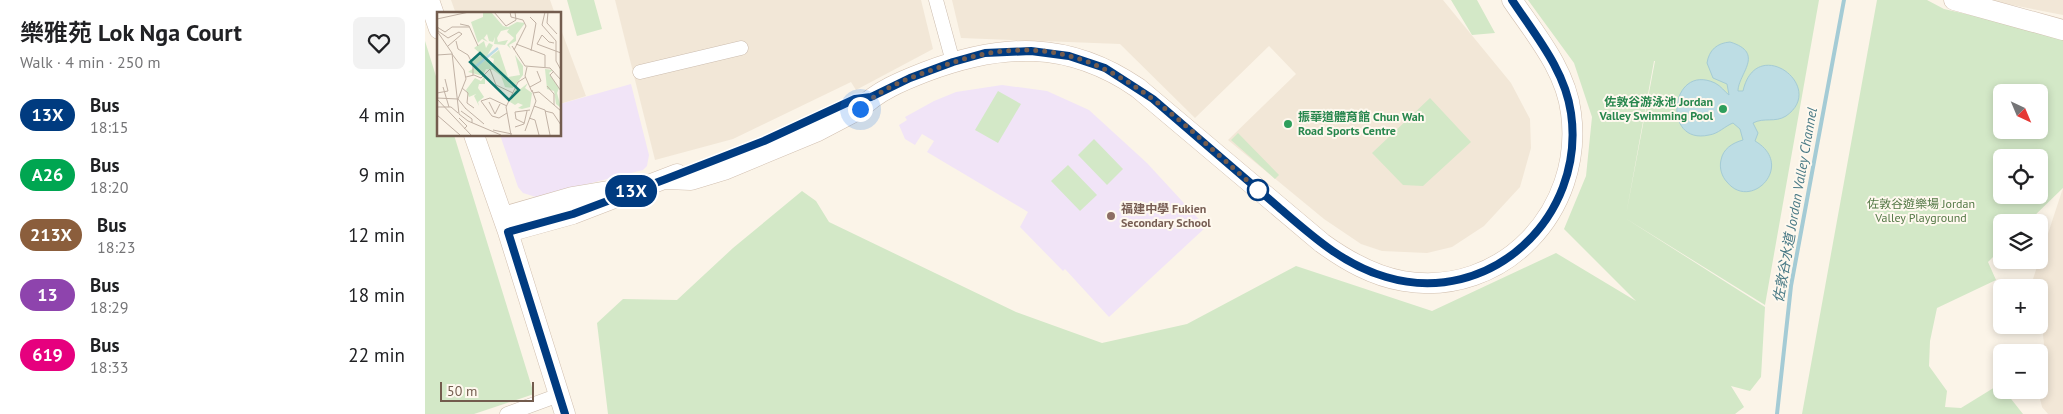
<!DOCTYPE html>
<meta charset="utf-8">
<style>
:root{--surface:#fff;--page:#f2f2f2;--text:#202124;--muted:#757577}
body{margin:0;font-family:"PT Sans","Noto Sans TC",sans-serif;background:var(--page);color:var(--text);height:100vh;display:flex;flex-direction:column;font-size:19px;white-space:nowrap}
*{box-sizing:border-box;margin:0}
p{font-size:16px;color:var(--muted)}
.icon{flex:none;width:28px;height:28px;fill:none;stroke:currentColor;stroke-width:2;stroke-linecap:round;stroke-linejoin:round}
.map{position:relative;flex:1;overflow:hidden}
.side{display:flex;flex-direction:column;background:var(--surface);width:425px}
.side>*{flex:none}
.badge{padding:0 10px;border-radius:16px;font-size:18px;line-height:32px}
.needle{width:32px;rotate:136deg}
.fabs{position:absolute;left:1568px;top:84px;display:grid;gap:10px}
.fabs a{display:grid;place-items:center;width:55px;height:55px;border-radius:8px;background:var(--surface);box-shadow:0 2px 8px #0003;font-size:25px}
.scale{position:absolute;left:15px;bottom:12px;width:94px;box-sizing:border-box;padding-left:5px;border:2px solid #735c4e;border-top:0;font-size:14px;line-height:18px;white-space:nowrap;color:#735c4e;-webkit-text-stroke:4px #fef8ee;paint-order:stroke}
.you{position:absolute;width:25px;height:25px;margin:-12px;border:4px solid #fff;border-radius:50%;background:#1a73e8;box-shadow:0 0 0 8px #1a73e833}
.map>.badge{position:absolute;translate:-50% -50%;box-shadow:0 0 0 2px #fff}
.round{display:grid;place-items:center;flex:none;width:52px;height:52px;border-radius:8px;background:var(--page)}
.head{display:flex;align-items:center;justify-content:space-between;height:85px;padding:0 20px}
h1{font-size:24px;font-weight:600;line-height:38px}
ul{padding:0;list-style:none}
li{display:flex;align-items:center;gap:15px;height:60px;padding:0 20px}
li div{flex:1}
li b{display:block;font-size:19px}
li em{font-style:normal}
li .badge{min-width:55px;font-weight:700;text-align:center}
main{display:flex;flex:1;min-height:0}
.map>svg:first-child{display:block}
</style>
<main>
<section class="side">
<div class="head"><div><h1>樂雅苑 Lok Nga Court</h1><p>Walk · 4 min · 250 m</p></div><a class="round"><svg class="icon" aria-label="heart" viewBox="0 0 24 24"><path d="M12 20l-8-8c-3-5 5-10 8-4 3-6 11-1 8 4z"/></svg></a></div>
<ul>
<li><span class="badge" style="background:#003b80;color:#fff">13X</span><div><b>Bus</b><p>18:15</p></div><em>4 min</em></li>
<li><span class="badge" style="background:#00a651;color:#fff">A26</span><div><b>Bus</b><p>18:20</p></div><em>9 min</em></li>
<li><span class="badge" style="background:#8b5e3c;color:#fff">213X</span><div><b>Bus</b><p>18:23</p></div><em>12 min</em></li>
<li><span class="badge" style="background:#8e44ad;color:#fff">13</span><div><b>Bus</b><p>18:29</p></div><em>18 min</em></li>
<li><span class="badge" style="background:#e6007e;color:#fff">619</span><div><b>Bus</b><p>18:33</p></div><em>22 min</em></li>
</ul>
</section>
<div class="map">
<svg width="1638" height="414" viewBox="0 0 1638 414">
<rect width="100%" height="100%" fill="#fbf4e8"/>
<path fill="#f2e7d7" d="M 26,0 L 125,0 L 130,14 L 31,14 Z
M 190,0 L 496,0 L 508,49 L 431,90 L 426,82 L 308,139 L 230,160 Z
M 527,0 L 1018,0 L 1086,83 L 1105,119 L 1106,148 L 1095,187 L 1059,226 L 1027,247 L 1002,253 L 957,251 L 936,244 L 899,219 L 803,140 L 871,74 L 844,46 L 770,118 L 695,44 L 536,38 Z
M 1561,0 L 1638,0 L 1638,15 Z
M 135,27 L 161,96 L 135,104 Z
M 1638,188 L 1638,414 L 1623,414 L 1617,407 L 1613,390 L 1614,361 L 1619,345 L 1614,288 L 1608,279 Z"/>
<path fill="#f1e4f7" d="M 206,84 L 224,155 L 222,166 L 218,170 L 111,197 L 98,193 L 93,187 L 75,135 L 135,135 L 135,104 Z
M 577,85 L 622,91 L 664,110 L 722,163 L 781,227 L 684,317 L 640,269 L 638,271 L 595,227 L 603,212 L 502,152 L 509,141 L 497,134 L 490,145 L 480,139 L 474,125 L 482,120 L 480,117 L 509,101 L 531,92 Z"/>
<path fill="#d3e8c7" fill-rule="evenodd" d="M 142,0 L 169,0 L 177,29 L 152,36 Z
M 1026,0 L 1052,0 L 1070,33 L 1047,35 Z
M 1103,0 L 1394,0 L 1340,305 L 1200,218 L 1340,307 L 1336,377 L 1325,391 L 1306,386 L 1319,407 L 1310,414 L 183,414 L 172,323 L 198,299 L 252,300 L 308,248 L 377,191 L 391,201 L 404,222 L 591,312 L 677,343 L 762,324 L 871,266 L 1007,311 L 1131,253 L 1211,301 L 1139,229 L 1161,176 L 1167,117 L 1149,63 ZM 1229,61 L 1230,61 L 1201,215 Z
M 1452,0 L 1502,0 L 1519,9 L 1638,36 L 1638,188 L 1603,222 L 1576,222 L 1576,249 L 1563,262 L 1571,280 L 1512,308 L 1505,341 L 1504,366 L 1522,391 L 1520,407 L 1536,408 L 1575,384 L 1576,390 L 1579,390 L 1598,414 L 1377,414 ZM 1576,92 L 1614,92 L 1614,130 L 1576,130 ZM 1576,158 L 1614,158 L 1614,195 L 1576,195 Z
M 0,41 L 14,86 L 14,135 L 29,135 L 109,394 L 49,414 L 0,414 Z
M 573,91 L 596,104 L 573,143 L 550,130 Z
M 1005,98 L 1046,142 L 998,186 L 978,185 L 947,153 Z
M 813,133 L 854,175 L 850,179 L 806,140 Z
M 669,139 L 698,169 L 682,185 L 653,155 Z
M 643,165 L 672,195 L 655,211 L 626,181 Z"/>
<path fill="#bddde4" stroke="#a4cbd5" d="M 1305,42 C 1341,53 1313,74 1313,91 L 1318,91 C 1331,33 1403,87 1361,116 C 1350,123 1339,117 1328,123 L 1333,133 L 1330,141 C 1371,165 1326,212 1302,182 C 1297,177 1294,168 1296,160 C 1298,149 1307,143 1318,140 L 1315,129 L 1308,123 C 1300,126 1293,134 1284,135 C 1236,146 1245,62 1290,83 C 1296,86 1300,92 1304,95 L 1302,84 L 1288,78 L 1282,63 C 1284,50 1292,43 1305,42 Z"/>
<g fill="none" stroke-linecap="round" stroke-linejoin="round">
<path stroke="#a4cbd5" stroke-width="4" d="M 1352,414 L 1366,286 L 1419,0"/>
<g stroke="#ccbdaf" stroke-width="15">
<path id="street" d="M 511,0 L 528,62
M 215,72 L 316,48
M 82,414 L 134,395"/>
</g>
<g stroke="#d1bfaf" stroke-width="21">
<path id="secondary" d="M 4,0 L 14,29
M 1529,0 L 1638,30
M 49,135 L 83,232 L 140,414
M 241,179 L 266,180 L 299,170 L 393,131 L 435,109 C 452,91 477,81 500,72 C 577,43 643,40 713,88 L 897,243 C 922,261 948,276 978,281 C 1078,298 1159,210 1146,113 C 1141,70 1110,34 1087,0
M 78,217 L 147,197 L 183,191
M 83,232 L 148,214 L 252,174"/>
</g>
<use href="#street" stroke="#fff" stroke-width="14"/>
<use href="#secondary" stroke="#fff" stroke-width="20"/>
</g>
<g fill="none" stroke-linecap="round" stroke-linejoin="round">
<g stroke="#fff" stroke-width="11">
<path id="line" d="M 140,414 L 83,232 L 148,214 L 241,179 L 339,141 L 430,99 L 446,97 L 485,78 L 528,62 L 560,53 L 606,51 L 644,56 L 680,68 L 728,99 C 769,134 810,170 851,205 C 885,234 918,265 961,277 C 1065,308 1161,217 1146,113 C 1140,70 1110,35 1087,0"/>
</g>
<use href="#line" stroke="#003b80" stroke-width="8"/>
<path stroke="#735c4e" stroke-width="5" stroke-dasharray="0 9" d="M 435,109 C 456,87 487,77 515,67 C 664,10 736,108 838,194 L 833,190"/>
</g>
<g fill="#2e9e5b" stroke="#fef8ee" stroke-width="2">
<circle cx="1298" cy="109" r="5"/>
<circle cx="863" cy="124" r="5"/>
</g>
<circle fill="#fff" stroke="#003b80" stroke-width="2.5" cx="833" cy="190" r="10"/>
<circle fill="#8d6e63" stroke="#fef8ee" stroke-width="2" cx="686" cy="216" r="5"/>
<g text-anchor="middle" stroke-width="4" stroke-linejoin="round" paint-order="stroke">
<g font-size="12" font-weight="bold" fill="#27864d" stroke="#fef8ee" text-anchor="end">
<text x="1288" y="106">佐敦谷游泳池 Jordan<tspan x="1288" dy="14">Valley Swimming Pool</tspan></text>
<text x="873" y="121" text-anchor="start">振華道體育館 Chun Wah<tspan x="873" dy="14">Road Sports Centre</tspan></text>
</g>
<g font-size="12" fill="#547846" stroke="#fef8ee">
<text x="1496" y="208">佐敦谷遊樂場 Jordan<tspan x="1496" dy="14">Valley Playground</tspan></text>
</g>
<g font-size="12" font-weight="bold" fill="#785e54" stroke="#fef8ee" text-anchor="start">
<text x="696" y="213">福建中學 Fukien<tspan x="696" dy="14">Secondary School</tspan></text>
</g>
<g font-size="14" font-style="italic" fill="#487985" stroke="#fef8ee">
<text transform="translate(1370 205) rotate(-80)" y="5">佐敦谷水道 Jordan Valley Channel</text>
</g>
</g>
<g transform="translate(12 12)">
<rect width="124" height="124" fill="#fbf4e8"/>
<path d="M 46,0 L 54,0 L 66,14 L 71,15 L 80,10 L 88,11 L 79,23 L 79,29 L 72,33 L 74,37 L 70,33 L 77,26 L 70,20 L 72,17 L 64,19 L 60,26 L 61,30 L 71,28 L 68,33 L 57,32 L 58,25 L 56,30 L 52,29 L 50,22 L 47,26 L 51,30 L 45,27 L 41,31 L 34,10 L 46,5 ZM 47,29 L 49,36 L 52,31 L 56,33 L 49,46 L 37,55 L 34,48 L 45,43 L 37,36 ZM 62,38 L 71,65 L 83,63 L 78,43 L 86,54 L 86,63 L 76,76 L 68,75 L 64,64 L 56,58 L 49,57 L 46,64 L 31,60 L 49,48 L 56,52 L 57,47 L 53,45 ZM 108,57 L 116,58 L 112,61 L 122,76 L 120,81 L 124,96 L 119,92 L 117,79 L 110,77 ZM 48,63 L 48,72 L 42,72 L 41,76 L 47,85 L 41,90 L 42,94 L 37,84 L 39,82 L 32,85 L 29,78 L 38,66 L 44,69 ZM 91,71 L 88,76 L 95,81 L 93,95 L 85,97 L 81,96 L 86,93 L 81,91 L 78,93 L 73,90 L 79,76 L 82,78 Z" fill="#d3e8c7"/>
<path fill="none" stroke="#bddde4" stroke-width="2.5" d="M 37,56 L 61,36"/>
<path fill="none" stroke="#c1b2a5" stroke-width="1" d="M 57,0 L 69,14 L 79,8 L 78,0M 73,0 L 74,5 L 86,8 L 89,14 L 77,38M 108,0 L 105,13 L 119,29 L 119,49 L 124,58M 111,0 L 110,11 L 120,22M 93,5 L 99,11 L 94,39M 0,7 L 32,0M 23,12 L 32,14 L 41,34M 0,15 L 8,20 L 15,15 L 32,15M 1,15 L 1,19 L 11,26 L 22,20 L 25,22 L 11,34M 0,19 L 15,41 L 22,102 L 31,109 L 64,123M 19,29 L 21,37 L 31,43 L 36,53 L 36,63M 117,31 L 112,30 L 105,23 L 100,32 L 124,41M 79,32 L 108,43 L 108,55M 75,34 L 88,54 L 113,56 L 124,68M 0,43 L 15,42 L 27,58 L 29,67 L 21,87 L 29,97M 90,55 L 88,64 L 95,80M 117,59 L 113,63 L 124,79M 29,65 L 37,63 L 44,66 L 53,57 L 59,73 L 76,81M 110,74 L 117,82 L 117,93M 6,75 L 12,95M 93,75 L 104,69 L 100,59M 25,76 L 31,81 L 30,91 L 37,96M 0,81 L 11,79 L 8,67M 96,81 L 102,80 L 124,99M 0,86 L 21,87M 0,87 L 34,123M 52,90 L 58,102 L 63,92M 97,94 L 108,98 L 113,123M 0,95 L 14,95 L 21,101M 28,96 L 47,112M 24,99 L 35,107 L 35,111M 108,99 L 116,101 L 124,113M 70,101 L 62,106 L 55,104 L 44,89 L 53,86 L 70,94M 0,103 L 23,123M 22,106 L 30,114 L 27,117M 92,106 L 98,108 L 102,123M 87,111 L 79,107 L 78,100 L 93,98M 78,115 L 87,112 L 90,99M 56,118 L 75,122M 88,119 L 99,89 L 95,78M 74,123 L 69,95 L 81,70 L 89,65"/>
<path fill="#0f766e" fill-opacity="0.15" stroke="#0f766e" stroke-width="2.5" d="M 43,41 L 82,78 L 72,88 L 33,50 Z"/>
<rect width="124" height="124" fill="none" stroke="#735c4e" stroke-width="2.5"/>
</g>
</svg>
<div class="fabs">
<a><svg class="needle" viewBox="-14 -14 28 28"><path d="M0-13l5 13h-10z" fill="#e53935"/><path d="M0 13l5-13h-10z" fill="#757577"/></svg></a>
<a><svg class="icon" aria-label="locate" viewBox="0 0 24 24"><circle cx="12" cy="12" r="6"/><path d="M12 2v4M12 18v4M2 12h4M18 12h4"/></svg></a>
<a><svg class="icon" aria-label="layers" viewBox="0 0 24 24"><path d="M12 4l9 5-9 5-9-5zM3 14l9 5 9-5"/></svg></a>
<a>+</a>
<a>−</a>
</div>
<div class="scale">50 m</div>
<div class="you" style="left:435px;top:109px"></div>
<b class="badge" style="left:206px;top:191px;background:#003b80;color:#fff">13X</b>
</div>
</main>
